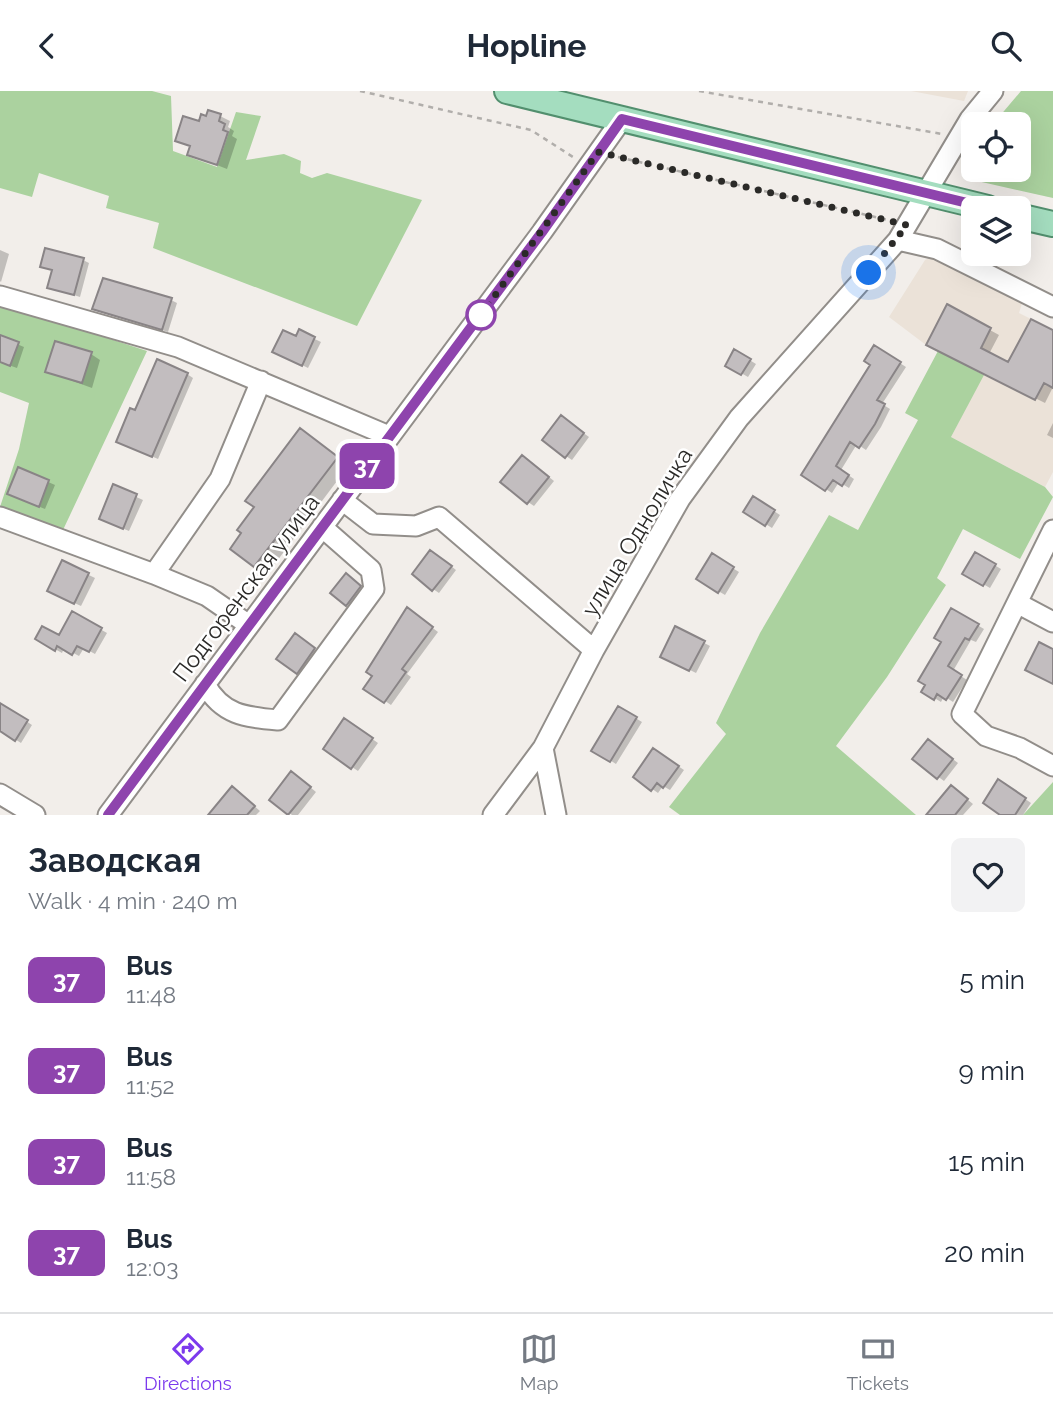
<!DOCTYPE html>
<meta charset="utf-8">
<style>
:root{--surface:#fff;--page:#f2f2f3;--text:#1f2937;--muted:#747a83;--line:#e0e1e3;--accent:#7c3aed}
body{margin:0;font-family:Raleway,sans-serif;background:var(--page);color:var(--text);height:100vh;display:flex;flex-direction:column;font-size:26px;white-space:nowrap}
*{box-sizing:border-box;margin:0}
p{font-size:23px;color:var(--muted)}
.icon{flex:none;width:38px;height:38px;fill:none;stroke:currentColor;stroke-width:2;stroke-linecap:round;stroke-linejoin:round}
.map{position:relative;height:724px;overflow:hidden}
.drawer{display:flex;flex-direction:column;background:var(--surface);flex:1}
.drawer>*{flex:none}
.badge{padding:0 14px;border-radius:10px;font-size:24px;line-height:46px}
.controls{position:absolute;left:961px;top:21px;display:grid;gap:14px}
.controls a{display:grid;place-items:center;width:70px;height:70px;border-radius:10px;background:var(--surface);box-shadow:0 7px 28px #0002;font-size:35px}
.you{position:absolute;width:35px;height:35px;margin:-18px;border:5px solid #fff;border-radius:50%;background:#1a73e8;box-shadow:0 0 0 10px #1a73e833}
.map>.badge{position:absolute;translate:-50% -50%;box-shadow:0 0 0 4px #fff}
.round{display:grid;place-items:center;flex:none;width:74px;height:74px;border-radius:10px;background:var(--page)}
.headline{display:flex;align-items:center;justify-content:space-between;height:119px;padding:0 28px}
h1{font-size:33px;font-weight:700;line-height:52px}
ul{padding:0;list-style:none}
li{display:flex;align-items:center;gap:21px;height:91px;padding:0 28px}
li div{flex:1}
li b{display:block;font-size:26px}
li em{font-style:normal}
li .badge{min-width:77px;font-weight:700;text-align:center}
header{display:flex;justify-content:space-between;align-items:center;height:91px;padding:0 28px;background:var(--surface);font-size:32px;font-weight:700}
.tabs{display:flex;justify-content:space-around;align-items:center;height:98px;border-top:2px solid var(--line);background:var(--surface);font-size:19px;color:var(--muted)}
.tabs a{display:grid;justify-items:center;gap:4px}
.tabs .on{color:var(--accent)}
.map>svg:first-child{display:block}
</style>
<header><svg class="icon" aria-label="back" viewBox="0 0 24 24"><path d="M15 5l-7 7 7 7"/></svg>Hopline<svg class="icon" aria-label="search" viewBox="0 0 24 24"><circle cx="10" cy="10" r="6"/><path d="M15 15l6 6"/></svg></header>
<div class="map">
<svg width="1053" height="724" viewBox="0 0 1053 724">
<rect width="100%" height="100%" fill="#f2eeea"/>
<path fill="#ebe2d8" d="M 911,0 L 968,0 L 964,10 Z
M 933,165 L 1024,206 L 1019,222 L 1053,239 L 1053,381 L 1045,396 L 951,346 L 983,284 L 926,254 L 889,226 L 925,169 Z"/>
<path fill="#abd29f" d="M 0,0 L 152,0 L 171,5 L 173,60 L 217,76 L 236,21 L 261,25 L 246,69 L 284,63 L 301,70 L 300,82 L 312,87 L 327,82 L 422,109 L 357,235 L 153,157 L 159,132 L 106,117 L 109,105 L 39,82 L 32,106 L 0,97 Z
M 1021,0 L 1053,0 L 1053,107 L 964,87 C 959,73 965,67 973,57 L 973,79 L 1018,79 L 1018,33 L 993,33 Z
M 0,212 L 147,260 L 63,439 L 0,416 L 19,358 L 29,312 L 0,301 Z
M 938,260 L 984,284 L 951,346 L 1045,396 L 1053,406 L 1020,468 L 963,438 L 937,487 L 946,494 L 887,586 L 836,655 L 916,724 L 680,724 L 669,716 L 726,643 L 716,632 L 760,542 L 829,424 L 858,439 L 918,329 L 905,322 Z
M 1053,691 L 1053,724 L 1023,724 Z"/>
<path fill="#0003" d="M 220,25 L 230,30 L 228,36 L 234,40 L 232,45 L 237,48 L 227,78 L 189,63 L 191,56 L 177,49 L 207,27 Z
M 0,159 L 9,163 L 1,191 L 0,190 Z
M 83,169 L 89,172 L 80,206 L 49,196 L 53,180 L 42,175 Z
M 171,209 L 177,212 L 168,241 L 94,217 Z
M 948,216 L 999,244 L 989,263 L 1009,274 L 1053,241 L 1053,296 L 1045,312 L 937,258 Z
M 300,241 L 321,251 L 308,277 L 280,263 Z
M 0,246 L 24,256 L 17,277 L 0,271 Z
M 875,256 L 906,276 L 882,313 L 890,318 L 881,336 L 866,359 L 857,353 L 841,379 L 854,388 L 849,397 L 839,391 L 832,402 L 804,384 L 873,273 Z
M 735,260 L 756,273 L 748,286 L 727,274 Z
M 91,263 L 100,269 L 92,297 L 48,281 Z
M 187,283 L 193,287 L 158,368 L 124,353 L 136,321 Z
M 567,330 L 589,346 L 572,369 L 566,365 Z
M 1053,332 L 1053,347 L 1047,344 Z
M 301,340 L 349,374 L 268,482 L 232,457 Z
M 529,370 L 554,390 L 534,415 L 528,411 Z
M 19,378 L 55,394 L 45,418 L 15,406 Z
M 114,396 L 143,409 L 129,440 L 107,431 Z
M 754,407 L 780,424 L 772,437 L 746,421 Z
M 976,463 L 1001,478 L 990,497 L 964,482 Z
M 437,464 L 456,479 L 439,502 L 433,498 Z
M 713,465 L 739,481 L 725,504 L 698,488 Z
M 62,471 L 95,487 L 81,515 L 55,503 Z
M 352,488 L 366,499 L 353,517 L 332,501 Z
M 952,519 L 984,538 L 976,551 L 971,549 L 953,580 L 967,589 L 953,611 L 944,605 L 941,611 L 923,600 L 944,551 Z
M 72,522 L 107,542 L 95,563 L 84,557 L 79,565 L 64,557 L 62,562 L 37,548 L 59,546 Z
M 413,522 L 438,541 L 407,583 L 411,586 L 391,614 L 366,597 Z
M 676,537 L 710,555 L 696,582 L 662,565 Z
M 302,548 L 320,562 L 303,585 L 298,582 Z
M 0,613 L 32,634 L 21,652 L 1,639 L 0,642 Z
M 619,617 L 642,631 L 616,673 L 594,659 Z
M 351,633 L 378,652 L 358,680 L 352,676 Z
M 929,650 L 958,672 L 944,690 L 914,668 Z
M 660,663 L 684,679 L 670,699 L 663,695 L 658,702 L 635,686 Z
M 298,686 L 316,701 L 298,724 L 292,724 L 271,708 Z
M 1005,694 L 1031,712 L 1023,724 L 1003,724 Z
M 957,700 L 973,713 L 963,724 L 937,724 Z
M 238,701 L 260,720 L 256,724 L 211,724 Z"/>
<path fill="#c2bdbf" stroke="#898486" stroke-width="2" d="M 208,19 L 221,23 L 219,30 L 225,33 L 223,39 L 228,41 L 217,74 L 187,64 L 190,55 L 175,50 L 183,25 L 199,30 L 201,23 L 206,25 Z
M 45,157 L 84,167 L 74,204 L 47,197 L 52,179 L 40,176 Z
M 103,187 L 172,207 L 162,239 L 92,218 Z
M 947,213 L 991,237 L 981,257 L 1008,271 L 1031,228 L 1053,239 L 1053,297 L 1044,292 L 1035,309 L 926,254 Z
M 299,238 L 315,246 L 302,275 L 272,261 L 283,239 L 296,245 Z
M 0,244 L 19,251 L 10,275 L 0,271 Z
M 55,250 L 92,261 L 82,292 L 45,281 Z
M 874,254 L 901,271 L 877,309 L 885,313 L 875,333 L 859,357 L 850,351 L 836,375 L 849,384 L 842,395 L 833,389 L 825,400 L 801,384 L 870,274 L 864,270 Z
M 734,258 L 751,268 L 741,284 L 725,275 Z
M 157,268 L 188,282 L 152,366 L 116,351 L 130,317 L 135,319 Z
M 561,324 L 584,342 L 565,367 L 542,349 Z
M 300,337 L 338,366 L 254,476 L 230,458 L 241,442 L 237,439 L 254,416 L 245,410 Z
M 522,364 L 549,386 L 527,413 L 500,391 Z
M 18,376 L 49,389 L 39,416 L 7,403 Z
M 113,393 L 137,403 L 123,438 L 99,428 Z
M 753,405 L 775,419 L 765,435 L 743,421 Z
M 430,459 L 452,475 L 432,500 L 412,483 Z
M 975,461 L 996,473 L 983,495 L 962,483 Z
M 712,462 L 734,476 L 718,502 L 696,488 Z
M 62,469 L 89,482 L 74,513 L 47,500 Z
M 346,482 L 361,495 L 346,515 L 330,502 Z
M 407,516 L 433,536 L 402,578 L 406,581 L 384,612 L 363,598 L 372,585 L 366,581 Z
M 951,517 L 979,533 L 969,549 L 965,547 L 948,575 L 962,584 L 946,609 L 937,603 L 934,609 L 921,601 L 925,594 L 918,590 L 941,551 L 934,547 Z
M 72,520 L 102,537 L 89,561 L 77,555 L 72,564 L 57,555 L 55,560 L 35,548 L 42,535 L 59,544 Z
M 675,535 L 705,550 L 689,580 L 660,566 Z
M 295,542 L 315,557 L 297,583 L 276,568 Z
M 1039,551 L 1053,558 L 1053,593 L 1025,579 Z
M 0,612 L 28,629 L 15,650 L 0,640 Z
M 618,615 L 637,626 L 610,671 L 591,660 Z
M 344,627 L 373,647 L 351,678 L 323,658 Z
M 928,648 L 953,668 L 937,688 L 912,668 Z
M 653,657 L 679,675 L 663,697 L 657,692 L 651,700 L 633,686 Z
M 291,680 L 311,696 L 288,724 L 269,709 Z
M 998,688 L 1026,707 L 1015,724 L 1000,724 L 983,712 Z
M 951,694 L 968,708 L 955,724 L 926,724 Z
M 232,695 L 255,715 L 247,724 L 208,724 Z"/>
<g fill="none" stroke-linecap="round" stroke-linejoin="round">
<g stroke="#928e8a" stroke-width="23">
<path id="minor" d="M 898,149 L 937,158 L 1053,216
M 0,205 L 178,256 L 389,345
M 342,409 L 373,433 L 416,435 L 439,426 L 594,559
M 0,426 L 154,483 L 220,388 L 261,290
M 1053,439 L 962,623 L 986,645 L 1020,657 L 1053,675
M 154,483 L 207,505 L 249,534
M 1017,512 L 1053,531
M 205,593 C 222,624 245,626 278,629 L 374,498 L 371,479 L 322,436
M 543,657 L 556,724
M 0,703 L 35,724
M 108,724 L 542,141 L 622,28
M 493,724 L 543,657 L 594,559 L 680,408 L 739,327 L 898,149 L 970,28 L 993,0"/>
</g>
<g stroke="#528f6e" stroke-width="28">
<path id="major" d="M 507,0 L 988,117
M 1018,125 L 1053,133"/>
</g>
<path stroke="#b1aeab" stroke-width="2.5" stroke-dasharray="5 5" stroke-linecap="butt" d="M 360,0 L 531,39 L 573,66
M 699,0 L 942,43
M 618,66 L 888,129"/>
<use href="#minor" stroke="#fff" stroke-width="19"/>
<use href="#major" stroke="#a4ddbf" stroke-width="24"/>
</g>
<g fill="none" stroke-linecap="round" stroke-linejoin="round">
<g stroke="#fff" stroke-width="16">
<path id="line" d="M 108,724 L 542,141 L 622,28 L 988,117"/>
</g>
<use href="#line" stroke="#8e44ad" stroke-width="10"/>
<path stroke="#2b2a28" stroke-width="7" stroke-dasharray="0 12.6" d="M 481,224 L 598,61 L 907,134 L 869,182"/>
</g>
<circle fill="#fff" stroke="#8e44ad" stroke-width="3.5" cx="481" cy="224" r="14"/>
<g text-anchor="middle" stroke-width="5" stroke-linejoin="round" paint-order="stroke">
<g font-size="23" fill="#2b2a28" stroke="#fff">
<text transform="translate(637 441) rotate(-59)" y="8">улица Одноличка</text>
<text transform="translate(246 497) rotate(-53)" y="8">Подгоренская улица</text>
</g>
</g>
</svg>
<div class="controls">
<a><svg class="icon" aria-label="locate" viewBox="0 0 24 24"><circle cx="12" cy="12" r="6"/><path d="M12 2v4M12 18v4M2 12h4M18 12h4"/></svg></a>
<a><svg class="icon" aria-label="layers" viewBox="0 0 24 24"><path d="M12 4l9 5-9 5-9-5zM3 14l9 5 9-5"/></svg></a>
</div>
<div class="you" style="left:869px;top:182px"></div>
<b class="badge" style="left:367px;top:375px;background:#8e44ad;color:#fff">37</b>
</div>
<section class="drawer">
<div class="headline"><div><h1>Заводская</h1><p>Walk · 4 min · 240 m</p></div><a class="round"><svg class="icon" aria-label="heart" viewBox="0 0 24 24"><path d="M12 20l-8-8c-3-5 5-10 8-4 3-6 11-1 8 4z"/></svg></a></div>
<ul>
<li><span class="badge" style="background:#8e44ad;color:#fff">37</span><div><b>Bus</b><p>11:48</p></div><em>5 min</em></li>
<li><span class="badge" style="background:#8e44ad;color:#fff">37</span><div><b>Bus</b><p>11:52</p></div><em>9 min</em></li>
<li><span class="badge" style="background:#8e44ad;color:#fff">37</span><div><b>Bus</b><p>11:58</p></div><em>15 min</em></li>
<li><span class="badge" style="background:#8e44ad;color:#fff">37</span><div><b>Bus</b><p>12:03</p></div><em>20 min</em></li>
</ul>
</section>
<nav class="tabs">
<a class="on"><svg class="icon" aria-label="directions" viewBox="0 0 24 24"><path d="M12 3l9 9-9 9-9-9zM9 14v-3h6M13 9l2 2-2 2"/></svg>Directions</a>
<a><svg class="icon" aria-label="map" viewBox="0 0 24 24"><path d="M3 6l6-2 6 2 6-2v14l-6 2-6-2-6 2zM9 4v14M15 6v14"/></svg>Map</a>
<a><svg class="icon" aria-label="tickets" viewBox="0 0 24 24"><path d="M3 7h18v10H3zM15 7v10"/></svg>Tickets</a>
</nav>
